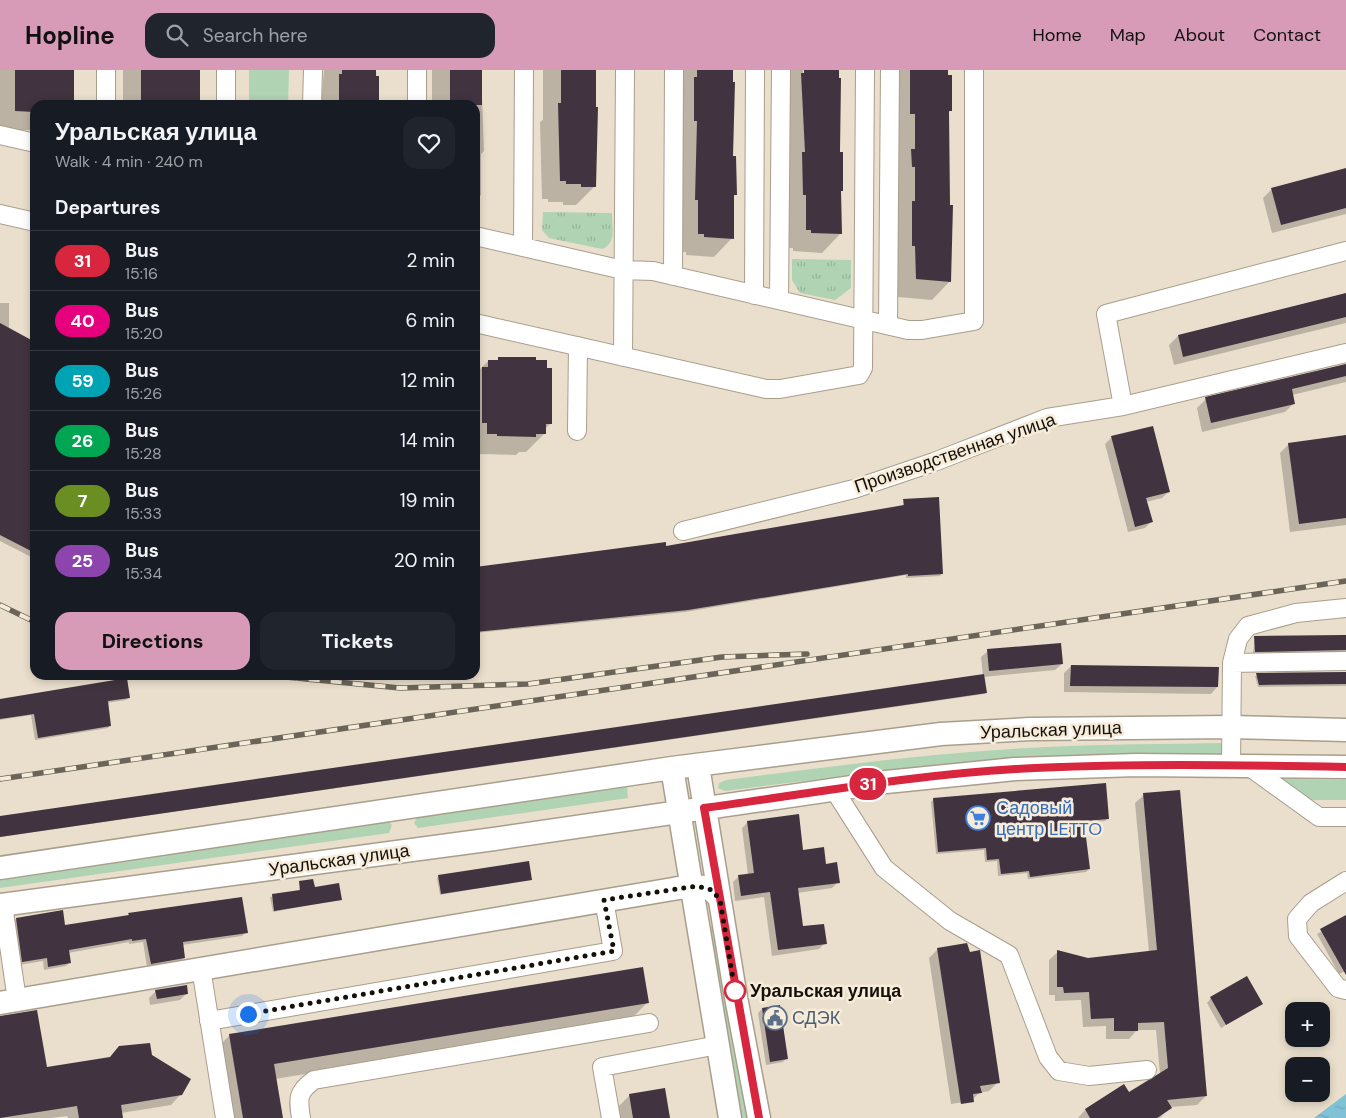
<!DOCTYPE html>
<meta charset="utf-8">
<style>
:root{--surface:#171b24;--page:#20242c;--text:#f1f3f6;--muted:#9ea1a6;--line:#363941;--accent:#d79ab7}
body{margin:0;font-family:"DM Sans",sans-serif;background:var(--page);color:var(--text);height:100vh;display:flex;flex-direction:column;font-size:19px;white-space:nowrap}
*{box-sizing:border-box;margin:0}
p{font-size:16px;color:var(--muted)}
.icon{flex:none;width:28px;height:28px;fill:none;stroke:currentColor;stroke-width:2;stroke-linecap:round;stroke-linejoin:round}
.map{position:relative;flex:1;overflow:hidden}
.sheet{position:absolute;left:30px;top:30px;width:450px;height:580px;display:flex;flex-direction:column;background:var(--surface);border-radius:15px;box-shadow:0 2px 8px #0003}
.sheet>*{flex:none}
.badge{padding:0 10px;border-radius:16px;font-size:18px;line-height:32px}
.controls{position:absolute;left:1285px;top:932px;display:grid;gap:10px}
.controls a{display:grid;place-items:center;width:45px;height:45px;border-radius:10px;background:var(--surface);box-shadow:0 2px 8px #0003;font-size:25px}
.you{position:absolute;width:25px;height:25px;margin:-12px;border:4px solid #fff;border-radius:50%;background:#1a73e8;box-shadow:0 0 0 8px #1a73e833}
.map>.badge{position:absolute;translate:-50% -50%;box-shadow:0 0 0 2px #fff}
h2{padding:0 25px;font-size:19px;line-height:45px}
.round{display:grid;place-items:center;flex:none;width:52px;height:52px;border-radius:15px;background:var(--page)}
.summary{display:flex;align-items:center;justify-content:space-between;height:85px;padding:0 25px}
h1{font-size:24px;font-weight:800;line-height:38px}
.button{display:flex;gap:10px;margin-top:auto;padding:10px 25px}
.button a{flex:1;height:58px;border-radius:15px;background:var(--accent);color:#111;font-size:20px;font-weight:800;line-height:58px;text-align:center}
.button a+a{background:var(--page);color:var(--text)}
ul{padding:0;list-style:none}
li{display:flex;align-items:center;gap:15px;height:60px;padding:0 25px;border-top:1px solid var(--line)}
li div{flex:1}
li b{display:block;font-size:19px}
li em{font-style:normal}
li .badge{min-width:55px;font-weight:700;text-align:center}
header{display:flex;align-items:center;gap:30px;box-sizing:border-box;height:70px;padding:0 25px;background:var(--accent);color:#111}
header strong{font-size:24px}
nav{display:flex;gap:28px;margin-inline-start:auto;font-size:18px}
.search{width:350px;height:45px;background:var(--page);display:flex;align-items:center;gap:12px;box-sizing:border-box;padding:0 18px;border-radius:15px;color:var(--muted);font-size:19px}
.map>svg:first-child{display:block}
</style>
<header>
<strong>Hopline</strong>
<div class="search"><svg class="icon" aria-label="search" viewBox="0 0 24 24"><circle cx="10" cy="10" r="6"/><path d="M15 15l6 6"/></svg>Search here</div>
<nav><a>Home</a><a>Map</a><a>About</a><a>Contact</a></nav>
</header>
<div class="map">
<svg width="1346" height="1048" viewBox="0 0 1346 1048">
<defs>
<pattern id="park-tufts" width="24" height="20" patternUnits="userSpaceOnUse" patternTransform="scale(1.25)"><rect width="24" height="20" fill="#b0d3b4"/><path d="M3 7l-1-3M5 7V3M7 7l1-3M15 17l-1-3M17 17v-4M19 17l1-3" fill="none" stroke="#96b499"/></pattern>
<pattern id="water-ripples" width="26" height="14" patternUnits="userSpaceOnUse" patternTransform="scale(1.25)"><rect width="26" height="14" fill="#7fc1d5"/><path d="M2 4q2-2 4 0t4 0M15 11q2-2 4 0t4 0" fill="none" stroke="#6da5b6"/></pattern>
</defs>
<rect width="100%" height="100%" fill="#eadfcc"/>
<path fill="#b0d3b4" d="M 249,0 L 289,0 L 288,35 L 249,35 Z
M 1226,673 L 1225,684 C 1175,685 1124,685 1073,688 C 957,693 841,706 725,721 L 718,718 L 719,713 L 726,710 C 832,696 940,682 1047,677 C 1107,674 1166,674 1226,673 Z
M 1282,709 L 1346,710 L 1346,730 L 1307,730 L 1282,712 Z
M 627,717 L 628,728 L 418,758 L 414,753 L 417,747 Z
M 387,750 L 392,755 L 389,763 L 0,818 L 0,804 Z
M 709,856 L 713,856 L 749,1048 L 739,1048 Z"/>
<path fill="url(#park-tufts)" d="M 543,142 L 612,143 C 612,157 617,173 602,179 L 549,168 L 542,160 Z
M 792,189 L 851,190 L 851,218 L 835,230 L 800,223 L 792,210 Z"/>
<path fill="url(#water-ripples)" d="M 1346,1024 L 1346,1048 L 1314,1048 Z"/>
<path fill="#0003" d="M 0,0 L 73,0 L 73,35 L 35,35 L 35,60 L 0,60 Z
M 123,0 L 199,0 L 199,31 L 195,35 L 123,35 Z
M 324,0 L 376,0 L 378,35 L 321,35 Z
M 432,0 L 481,0 L 484,81 L 481,84 L 481,125 L 475,131 L 475,35 L 432,35 Z
M 543,0 L 595,0 L 595,116 L 576,135 L 563,135 L 563,132 L 548,132 L 548,129 L 542,129 L 540,52 L 543,50 Z
M 679,0 L 732,0 L 732,87 L 735,125 L 732,128 L 732,168 L 714,187 L 686,185 L 686,182 L 680,182 Z
M 786,0 L 803,0 L 803,9 L 805,0 L 839,0 L 839,84 L 842,120 L 840,122 L 840,164 L 822,183 L 793,181 L 793,178 L 788,178 Z
M 896,0 L 947,0 L 951,40 L 948,43 L 950,211 L 932,230 L 898,227 L 897,194 L 894,194 Z
M 1346,99 L 1346,144 L 1272,163 L 1263,128 L 1272,119 Z
M 1346,224 L 1346,253 L 1174,295 L 1169,275 L 1178,266 Z
M 0,233 L 9,233 L 9,259 L 33,272 L 35,268 L 35,489 L 0,471 Z
M 517,288 L 551,353 L 545,359 L 545,363 L 526,382 L 519,382 L 516,385 L 479,384 L 479,382 L 475,382 L 475,304 L 488,291 Z
M 1346,294 L 1346,312 L 1292,325 L 1294,333 L 1285,342 L 1202,362 L 1197,338 L 1206,329 Z
M 1112,367 L 1169,421 L 1162,428 L 1146,432 L 1151,452 L 1145,458 L 1128,462 L 1105,374 Z
M 1346,367 L 1346,455 L 1290,462 L 1280,383 L 1289,374 Z
M 904,430 L 942,503 L 940,506 L 906,508 L 906,505 L 685,542 L 475,563 L 475,499 L 665,478 L 902,437 Z
M 1346,566 L 1346,582 L 1253,583 L 1255,568 Z
M 988,581 L 1062,594 L 1055,600 L 983,607 L 986,623 L 984,624 L 0,767 L 0,747 L 983,606 L 981,587 Z
M 1071,596 L 1217,617 L 1211,624 L 1064,622 L 1064,603 Z
M 1346,603 L 1346,616 L 1258,617 L 1255,606 Z
M 129,627 L 126,630 L 106,633 L 110,655 L 108,658 L 35,670 L 31,645 L 0,650 L 0,630 Z
M 1144,725 L 1206,1026 L 1197,1035 L 1170,1037 L 1160,1048 L 1078,1048 L 1085,1040 L 1124,1016 L 1129,1024 L 1160,1004 L 1156,960 L 1137,960 L 1129,969 L 1106,969 L 1106,956 L 1083,957 L 1081,930 L 1055,931 L 1055,925 L 1049,925 L 1049,890 L 1058,882 L 1088,889 L 1149,882 L 1135,733 Z
M 934,729 L 1107,749 L 1105,751 L 1083,753 L 1089,799 L 1086,802 L 1028,809 L 1027,803 L 998,806 L 997,791 L 985,792 L 984,780 L 936,784 L 931,732 Z
M 748,752 L 825,795 L 838,812 L 832,818 L 797,823 L 802,858 L 825,873 L 819,879 L 772,886 L 764,827 L 735,831 L 733,812 L 739,806 L 748,805 L 742,758 Z
M 439,806 L 531,809 L 440,825 L 437,808 Z
M 300,813 L 314,819 L 340,829 L 273,842 L 270,827 L 299,821 Z
M 129,844 L 246,862 L 242,866 L 182,875 L 184,888 L 180,892 L 147,897 L 143,872 L 129,874 L 129,872 L 68,883 L 70,892 L 66,896 L 44,900 L 43,891 L 19,895 L 12,853 L 16,849 L 64,857 L 127,847 Z
M 1346,846 L 1346,901 L 1339,904 L 1317,864 Z
M 938,879 L 998,1012 L 989,1021 L 979,1023 L 971,1031 L 951,1034 L 929,888 Z
M 156,921 L 187,923 L 180,930 L 150,935 L 149,928 Z
M 1211,928 L 1261,933 L 1221,958 L 1207,933 Z
M 648,932 L 629,951 L 275,1009 L 282,1048 L 222,1048 L 211,984 L 230,965 Z
M 762,939 L 787,988 L 783,992 L 766,995 L 758,943 Z
M 0,947 L 46,998 L 151,986 L 181,1024 L 171,1035 L 121,1043 L 122,1048 L 68,1048 L 67,1046 L 51,1048 L 0,1048 Z
M 630,1025 L 669,1048 L 612,1048 L 611,1044 Z"/>
<path fill="#41333f" d="M 15,0 L 74,0 L 74,35 L 35,35 L 35,42 L 15,41 Z
M 141,0 L 200,0 L 200,31 L 141,31 Z
M 342,0 L 376,0 L 376,6 L 379,6 L 379,35 L 339,35 L 339,4 L 342,4 Z
M 450,0 L 482,0 L 482,35 L 450,35 Z
M 561,0 L 596,0 L 596,37 L 598,37 L 596,117 L 581,117 L 581,114 L 566,114 L 566,111 L 560,111 L 558,33 L 561,33 Z
M 697,0 L 733,0 L 733,12 L 735,12 L 733,86 L 736,86 L 737,125 L 734,125 L 734,169 L 704,167 L 704,164 L 698,164 L 698,130 L 695,130 L 697,51 L 694,51 L 694,7 L 697,7 Z
M 804,0 L 839,0 L 839,8 L 841,8 L 840,82 L 843,82 L 843,121 L 841,121 L 842,164 L 811,163 L 811,160 L 806,160 L 806,125 L 803,125 L 802,82 L 805,82 L 801,3 L 804,3 Z
M 910,0 L 948,0 L 948,5 L 952,5 L 952,41 L 949,41 L 950,135 L 953,135 L 951,212 L 916,209 L 915,176 L 912,176 L 912,131 L 915,131 L 915,97 L 912,97 L 911,79 L 915,79 L 915,44 L 910,44 Z
M 1346,98 L 1346,138 L 1281,155 L 1271,118 Z
M 1346,223 L 1346,247 L 1183,287 L 1178,265 Z
M 0,253 L 35,272 L 35,483 L 0,465 Z
M 498,287 L 536,287 L 536,290 L 547,290 L 547,298 L 552,298 L 552,354 L 546,354 L 546,364 L 536,364 L 536,367 L 497,366 L 497,364 L 487,364 L 487,353 L 482,353 L 482,297 L 488,297 L 488,290 L 498,290 Z
M 1346,294 L 1346,306 L 1292,319 L 1295,334 L 1211,353 L 1205,327 Z
M 1153,356 L 1170,422 L 1146,428 L 1153,452 L 1135,457 L 1111,366 Z
M 1346,365 L 1346,448 L 1299,454 L 1288,373 Z
M 939,427 L 943,504 L 908,506 L 908,504 L 688,540 L 475,562 L 475,497 L 666,472 L 666,476 L 904,435 L 903,429 Z
M 1346,565 L 1346,580 L 1255,582 L 1254,566 Z
M 1061,573 L 1063,594 L 989,601 L 987,579 Z
M 1071,595 L 1219,597 L 1218,617 L 1070,616 Z
M 1346,602 L 1346,614 L 1259,615 L 1256,603 Z
M 984,604 L 987,623 L 0,767 L 0,746 Z
M 127,608 L 130,628 L 108,631 L 111,656 L 38,668 L 34,644 L 0,649 L 0,629 Z
M 1106,713 L 1109,749 L 1084,751 L 1090,799 L 1030,807 L 1029,801 L 1001,804 L 999,789 L 987,790 L 986,778 L 938,782 L 933,728 Z
M 1180,720 L 1207,1026 L 1167,1030 L 1172,1038 L 1157,1048 L 1090,1048 L 1085,1039 L 1124,1014 L 1129,1022 L 1168,998 L 1164,952 L 1138,953 L 1138,961 L 1114,961 L 1114,948 L 1091,949 L 1089,922 L 1064,923 L 1063,917 L 1057,917 L 1057,880 L 1088,888 L 1157,880 L 1143,723 Z
M 799,744 L 803,780 L 824,777 L 826,794 L 837,792 L 840,813 L 798,818 L 803,856 L 824,854 L 827,874 L 778,880 L 770,822 L 741,826 L 738,805 L 754,803 L 747,751 Z
M 529,791 L 532,810 L 441,824 L 438,805 Z
M 313,809 L 315,817 L 339,813 L 342,830 L 274,841 L 272,824 L 300,820 L 299,811 Z
M 242,827 L 248,863 L 183,872 L 185,888 L 151,894 L 146,869 L 132,871 L 132,869 L 69,880 L 71,893 L 48,897 L 47,888 L 22,892 L 16,848 L 63,840 L 65,855 L 129,845 L 128,843 Z
M 1346,845 L 1346,905 L 1320,859 Z
M 967,873 L 970,882 L 980,880 L 1000,1013 L 980,1016 L 982,1023 L 973,1024 L 974,1032 L 961,1034 L 937,878 Z
M 643,897 L 649,933 L 274,994 L 283,1048 L 243,1048 L 229,964 Z
M 1247,906 L 1263,934 L 1226,955 L 1210,927 Z
M 187,915 L 188,924 L 157,929 L 155,920 Z
M 780,935 L 788,989 L 770,992 L 762,938 Z
M 37,940 L 47,997 L 110,987 L 119,976 L 150,973 L 152,985 L 191,1009 L 182,1025 L 121,1035 L 123,1048 L 79,1048 L 77,1036 L 0,1048 L 0,946 Z
M 665,1018 L 670,1048 L 633,1048 L 629,1024 Z"/>
<g fill="none" stroke-linecap="round" stroke-linejoin="round">
<g stroke="#a99e8c" stroke-width="20">
<path id="minor" d="M 106,35 L 106,0
M 226,35 L 226,0
M 312,35 L 313,0
M 417,35 L 417,0
M 0,65 L 35,73
M 0,144 L 35,152
M 475,166 L 623,200 L 653,201 L 908,260 L 922,260 L 974,251 L 974,0
M 523,177 L 524,0
M 673,206 L 674,0
M 754,225 L 755,0
M 779,230 L 781,0
M 475,253 L 766,319 L 780,319 L 859,305 L 863,298 L 865,0
M 888,255 L 890,0
M 623,287 L 625,0
M 1123,336 L 1106,244 L 1346,181
M 577,361 L 578,276
M 683,461 L 854,419 L 934,392 L 1047,348 L 1123,336 L 1346,283
M 1232,593 L 1346,591
M 1231,695 L 1232,593 L 1238,569 L 1248,556 L 1296,543 L 1346,538
M 1247,695 L 1319,747 L 1346,747
M 833,718 L 884,798 L 950,851 L 1009,885 L 1048,987 L 1059,1001 L 1089,1006 L 1147,1000
M 1346,811 L 1311,833 L 1297,849 L 1298,866 L 1338,918 L 1346,920
M 3,835 L 17,930
M 201,898 L 225,1048
M 209,951 L 613,881 L 604,830
M 301,1048 C 298,1029 297,1022 314,1010 L 649,953
M 611,1048 L 602,997 L 718,975"/>
</g>
<g stroke="#a99e8c" stroke-width="25">
<path id="major" d="M 698,696 L 735,922 L 759,1048
M 672,698 L 730,1048
M 0,798 L 672,698 L 941,664 L 1030,659 L 1230,657 L 1346,660
M 0,835 L 494,769 L 886,712 L 1015,699 L 1136,695 L 1346,697
M 0,933 L 673,819 C 692,816 710,811 720,830"/>
</g>
<use href="#minor" stroke="#fff" stroke-width="18"/>
<use href="#major" stroke="#fff" stroke-width="22"/>
<g stroke="#6b6559" stroke-width="5.5">
<path id="rail" d="M 0,535 L 35,552
M 265,605 L 400,618 L 528,614 L 722,587 L 807,584
M 0,709 L 1346,511"/>
</g>
<use href="#rail" stroke="#f7ecd9" stroke-width="4" stroke-dasharray="11" stroke-linecap="butt"/>
</g>
<g fill="none" stroke-linecap="round" stroke-linejoin="round">
<g stroke="#fff" stroke-width="11">
<path id="line" d="M 759,1048 L 704,738 C 808,724 912,705 1016,699 C 1126,693 1236,695 1346,697"/>
</g>
<use href="#line" stroke="#d7263d" stroke-width="8"/>
<path stroke="#14100a" stroke-width="5" stroke-dasharray="0 9" d="M 248,944 L 614,881 L 604,830 L 697,816 L 712,820 L 720,830 L 735,921"/>
</g>
<defs>
<g id="supermarket-ring" transform="scale(1.25)"><circle r="9.5" fill="#f7ecd9" stroke="#3f7fe0" stroke-width="1.5"/><path d="M-6-5.5h2.5l.6 2H6L4.5 2H-2.5L-4.4-4H-6ZM-1.5 3.2a1.3 1.3 0 1 0 .1 0ZM3 3.2a1.3 1.3 0 1 0 .1 0Z" fill="#3f7fe0"/></g>
<g id="civic-ring" transform="scale(1.25)"><circle r="9.5" fill="#f7ecd9" stroke="#5c6f8a" stroke-width="1.5"/><path d="M-.6-6.5H3V-4.5H.6V-3L4-1V1h2V6H-6V1h2V-1L-.6-3ZM-1.2 2.5V6h2.4V2.5Z" fill="#5c6f8a"/></g>
</defs>
<g fill-rule="evenodd">
<use href="#supermarket-ring" x="978" y="748"/>
<use href="#civic-ring" x="775" y="948"/>
</g>
<circle fill="#fff" stroke="#d7263d" stroke-width="2.5" cx="735" cy="921" r="10"/>
<g text-anchor="middle" stroke-width="5" stroke-linejoin="round" paint-order="stroke">
<g font-size="18" fill="#14100a" stroke="#f7ecd9">
<text transform="translate(955 383) rotate(-19)" y="6">Производственная улица</text>
<text transform="translate(1051 660) rotate(-2)" y="6">Уральская улица</text>
<text transform="translate(339 790) rotate(-8)" y="6">Уральская улица</text>
</g>
<g font-size="18" fill="#366cbe" stroke="#f7ecd9" text-anchor="start">
<text x="996" y="744">Садовый<tspan x="996" dy="21">центр LETTO</tspan></text>
</g>
<g font-size="18" font-weight="bold" fill="#14100a" stroke="#f7ecd9" text-anchor="start">
<text x="750" y="927">Уральская улица</text>
</g>
<g font-size="18" fill="#4e5e75" stroke="#f7ecd9" text-anchor="start">
<text x="792" y="954">СДЭК</text>
</g>
</g>
</svg>
<div class="controls">
<a>+</a>
<a>−</a>
</div>
<div class="you" style="left:248px;top:944px"></div>
<b class="badge" style="left:868px;top:714px;background:#d7263d;color:#fff">31</b>
<section class="sheet">
<div class="summary"><div><h1>Уральская улица</h1><p>Walk · 4 min · 240 m</p></div><a class="round"><svg class="icon" aria-label="heart" viewBox="0 0 24 24"><path d="M12 20l-8-8c-3-5 5-10 8-4 3-6 11-1 8 4z"/></svg></a></div>
<h2>Departures</h2>
<ul>
<li><span class="badge" style="background:#d7263d;color:#fff">31</span><div><b>Bus</b><p>15:16</p></div><em>2 min</em></li>
<li><span class="badge" style="background:#e6007e;color:#fff">40</span><div><b>Bus</b><p>15:20</p></div><em>6 min</em></li>
<li><span class="badge" style="background:#00a3b4;color:#fff">59</span><div><b>Bus</b><p>15:26</p></div><em>12 min</em></li>
<li><span class="badge" style="background:#00a651;color:#fff">26</span><div><b>Bus</b><p>15:28</p></div><em>14 min</em></li>
<li><span class="badge" style="background:#6b8e23;color:#fff">7</span><div><b>Bus</b><p>15:33</p></div><em>19 min</em></li>
<li><span class="badge" style="background:#8e44ad;color:#fff">25</span><div><b>Bus</b><p>15:34</p></div><em>20 min</em></li>
</ul>
<div class="button"><a>Directions</a><a>Tickets</a></div>
</section>
</div>
